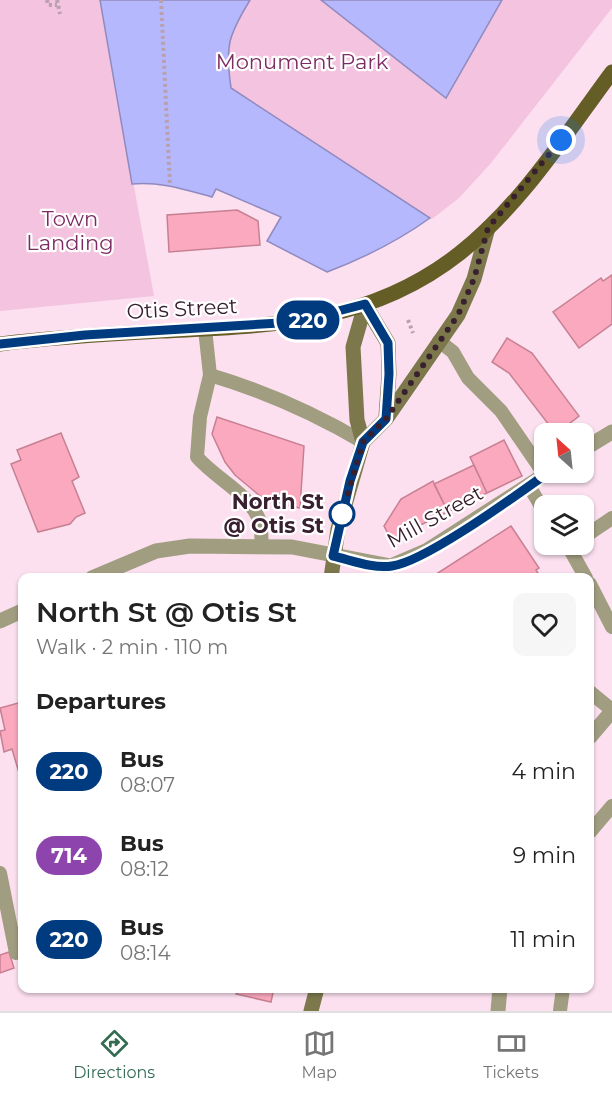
<!DOCTYPE html>
<meta charset="utf-8">
<style>
:root{--surface:#fff;--page:#f6f6f6;--text:#222;--muted:#767676;--line:#e0e0e0;--accent:#346b53}
body{margin:0;font-family:Montserrat,sans-serif;background:var(--page);color:var(--text);height:100vh;display:flex;flex-direction:column;font-size:22px;white-space:nowrap}
*{box-sizing:border-box;margin:0}
p{font-size:20px;color:var(--muted)}
.icon{flex:none;width:33px;height:33px;fill:none;stroke:currentColor;stroke-width:2;stroke-linecap:round;stroke-linejoin:round}
.map{position:relative;flex:1;overflow:hidden}
.sheet{position:absolute;left:18px;top:573px;width:576px;height:420px;display:flex;flex-direction:column;background:var(--surface);border-radius:12px;box-shadow:0 2px 4px #0004}
.sheet>*{flex:none}
.badge{padding:0 12px;border-radius:20px;font-size:21px;line-height:39px}
.needle{width:39px;rotate:333deg}
.controls{position:absolute;left:534px;top:423px;display:grid;gap:12px}
.controls a{display:grid;place-items:center;width:60px;height:60px;border-radius:12px;background:var(--surface);box-shadow:0 2px 4px #0004;font-size:30px}
.you{position:absolute;width:30px;height:30px;margin:-15px;border:4px solid #fff;border-radius:50%;background:#1a73e8;box-shadow:0 0 0 9px #1a73e833}
.map>.badge{position:absolute;translate:-50% -50%;box-shadow:0 0 0 3px #fff}
h2{padding:0 18px;font-size:22px;line-height:54px}
.round{display:grid;place-items:center;flex:none;width:63px;height:63px;border-radius:12px;background:var(--page)}
.overview{display:flex;align-items:center;justify-content:space-between;height:102px;padding:0 18px}
h1{font-size:28px;font-weight:600;line-height:45px}
ul{padding:0;list-style:none}
li{display:flex;align-items:center;gap:18px;height:84px;padding:0 18px}
li div{flex:1}
li b{display:block;font-size:22px}
li em{font-style:normal}
li .badge{min-width:66px;font-weight:700;text-align:center}
.dock{display:flex;justify-content:space-around;align-items:center;height:84px;border-top:2px solid var(--line);background:var(--surface);font-size:16px;color:var(--muted)}
.dock a{display:grid;justify-items:center;gap:3px}
.dock .current{color:var(--accent)}
.map>svg:first-child{display:block}
</style>
<div class="map">
<svg width="612" height="1011" viewBox="0 0 612 1011">
<rect width="100%" height="100%" fill="#fce0f0"/>
<path fill="#f3c3df" d="M 0,0 L 100,0 L 154,296 L 0,311 Z
M 250,0 L 321,0 L 446,98 L 502,0 L 612,0 L 612,8 L 491,163 L 459,198 L 432,219 L 231,88 L 226,51 L 238,19 Z"/>
<path fill="#b6b8fd" stroke="#908abf" stroke-width="1.5" d="M 100,0 L 250,0 C 228,36 225,46 231,88 L 430,218 C 398,241 364,258 327,272 L 267,241 L 281,217 L 216,189 L 212,197 C 186,190 159,181 132,184 Z
M 321,0 L 502,0 L 446,98 Z"/>
<path fill="#faa9be" stroke="#c78092" stroke-width="1.5" d="M 237,210 L 258,221 L 260,245 L 169,252 L 167,215 Z
M 612,275 L 612,324 L 579,348 L 553,312 L 601,278 L 603,281 Z
M 507,338 L 532,353 L 579,416 L 556,434 L 509,373 L 492,362 Z
M 217,417 L 304,446 L 300,508 L 275,503 L 260,496 L 235,475 L 225,462 L 212,434 Z
M 61,433 L 79,477 L 72,481 L 85,513 L 76,517 L 70,524 L 38,532 L 11,464 L 21,460 L 17,450 Z
M 504,440 L 522,476 L 487,493 L 470,457 Z
M 474,465 L 487,493 L 448,512 L 434,484 Z
M 433,481 L 448,512 L 391,539 L 384,526 L 401,499 Z
M 511,526 L 539,568 L 536,570 L 541,578 L 430,578 Z
M 223,574 L 274,577 L 274,578 L 223,578 Z
M 22,702 L 22,783 L 12,749 L 4,752 L 0,731 L 5,730 L 0,708 Z
M 9,952 L 14,968 L 0,973 L 0,955 Z
M 238,988 L 274,988 L 271,1002 L 236,994 Z"/>
<g fill="none" stroke-linecap="round" stroke-linejoin="round">
<path stroke="#baa0af" stroke-width="4" stroke-dasharray="3 3" stroke-linecap="butt" d="M 47,0 L 48,5 L 57,5
M 57,0 L 60,14
M 161,0 L 170,186
M 408,320 L 413,333"/>
<path stroke="#a09d80" stroke-width="14" d="M 205,329 L 210,375 L 200,417 L 197,457 C 216,479 247,492 259,519 C 262,527 261,539 262,547
M 439,341 L 453,352 L 468,378 L 501,411 L 545,475
M 210,375 C 264,391 314,413 363,442
M 529,486 L 544,511
M 584,537 L 612,518
M 567,544 L 586,578
M 590,584 L 612,627
M 590,692 L 612,710
M 590,832 L 612,806
M 0,873 L 16,953
M 560,1011 L 563,988"/>
<path stroke="#a09d80" stroke-width="15" d="M 584,449 L 612,432
M 92,578 L 156,551 L 190,546 L 292,547 L 391,566 L 426,551 L 549,472
M 0,621 L 22,611
M 590,737 L 612,711
M 498,1011 L 500,988"/>
<path stroke="#7c784c" stroke-width="15" d="M 365,305 L 388,343 L 389,374 L 386,416
M 363,442 L 357,420 L 353,347 L 365,305
M 331,578 L 338,529 L 363,442 L 386,419 L 458,315 L 474,279 L 488,228
M 311,1011 L 317,988"/>
<path stroke="#645d25" stroke-width="15" d="M 0,344 C 54,337 109,334 163,331 C 272,326 370,324 460,253 C 522,204 566,134 612,72"/>
</g>
<g fill="none" stroke-linecap="round" stroke-linejoin="round">
<g stroke="#fff" stroke-width="14">
<path id="line" d="M 0,344 L 85,335 L 296,322 L 365,304 L 388,343 L 389,374 L 386,419 L 363,442 L 350,481 L 333,556 C 351,560 373,569 392,566 C 425,562 518,494 549,472"/>
</g>
<use href="#line" stroke="#003b80" stroke-width="9"/>
<path stroke="#38202f" stroke-width="6" stroke-dasharray="0 10.8" d="M 342,514 L 363,442 L 386,419 L 458,315 L 474,279 L 488,228 L 561,140"/>
</g>
<circle fill="#fff" stroke="#003b80" stroke-width="3" cx="342" cy="514" r="12"/>
<g text-anchor="middle" stroke-width="4.5" stroke-linejoin="round" paint-order="stroke">
<g font-size="21" fill="#7c2c62" stroke="#fff">
<text x="302" y="69">Monument Park</text>
<text x="70" y="226">Town<tspan x="70" dy="24">Landing</tspan></text>
</g>
<g font-size="21" fill="#38202f" stroke="#fff">
<text transform="translate(182 309) rotate(-3)" y="7">Otis Street</text>
<text transform="translate(435 517) rotate(-29)" y="7">Mill Street</text>
</g>
<g font-size="21" font-weight="bold" fill="#38202f" stroke="#fff" text-anchor="end">
<text x="324" y="509">North St<tspan x="324" dy="24">@ Otis St</tspan></text>
</g>
</g>
</svg>
<div class="controls">
<a><svg class="needle" viewBox="-14 -14 28 28"><path d="M0-13l5 13h-10z" fill="#e53935"/><path d="M0 13l5-13h-10z" fill="#767676"/></svg></a>
<a><svg class="icon" aria-label="layers" viewBox="0 0 24 24"><path d="M12 4l9 5-9 5-9-5zM3 14l9 5 9-5"/></svg></a>
</div>
<div class="you" style="left:561px;top:140px"></div>
<b class="badge" style="left:308px;top:320px;background:#003b80;color:#fff">220</b>
<section class="sheet">
<div class="overview"><div><h1>North St @ Otis St</h1><p>Walk · 2 min · 110 m</p></div><a class="round"><svg class="icon" aria-label="heart" viewBox="0 0 24 24"><path d="M12 20l-8-8c-3-5 5-10 8-4 3-6 11-1 8 4z"/></svg></a></div>
<h2>Departures</h2>
<ul>
<li><span class="badge" style="background:#003b80;color:#fff">220</span><div><b>Bus</b><p>08:07</p></div><em>4 min</em></li>
<li><span class="badge" style="background:#8e44ad;color:#fff">714</span><div><b>Bus</b><p>08:12</p></div><em>9 min</em></li>
<li><span class="badge" style="background:#003b80;color:#fff">220</span><div><b>Bus</b><p>08:14</p></div><em>11 min</em></li>
</ul>
</section>
</div>
<nav class="dock">
<a class="current"><svg class="icon" aria-label="directions" viewBox="0 0 24 24"><path d="M12 3l9 9-9 9-9-9zM9 14v-3h6M13 9l2 2-2 2"/></svg>Directions</a>
<a><svg class="icon" aria-label="map" viewBox="0 0 24 24"><path d="M3 6l6-2 6 2 6-2v14l-6 2-6-2-6 2zM9 4v14M15 6v14"/></svg>Map</a>
<a><svg class="icon" aria-label="tickets" viewBox="0 0 24 24"><path d="M3 7h18v10H3zM15 7v10"/></svg>Tickets</a>
</nav>
